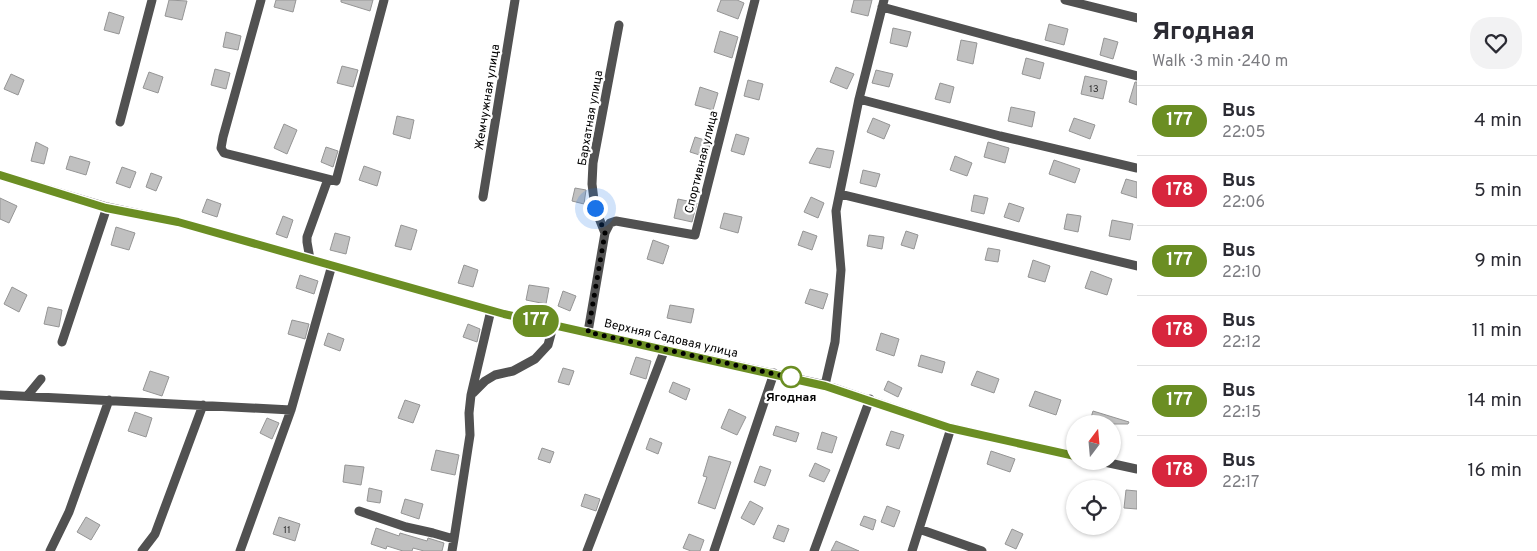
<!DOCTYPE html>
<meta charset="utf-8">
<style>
:root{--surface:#fff;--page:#f2f2f3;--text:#2b2b33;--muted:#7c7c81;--line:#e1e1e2}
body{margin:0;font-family:Overpass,sans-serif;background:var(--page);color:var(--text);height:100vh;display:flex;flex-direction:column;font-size:19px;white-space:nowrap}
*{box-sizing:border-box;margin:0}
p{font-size:16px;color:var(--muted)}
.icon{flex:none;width:28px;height:28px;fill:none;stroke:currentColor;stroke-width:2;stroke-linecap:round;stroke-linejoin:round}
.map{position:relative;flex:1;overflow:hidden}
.side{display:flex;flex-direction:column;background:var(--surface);width:400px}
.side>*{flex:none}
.badge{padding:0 10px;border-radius:16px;font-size:18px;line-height:32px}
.needle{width:32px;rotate:16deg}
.buttons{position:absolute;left:1066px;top:415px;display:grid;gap:10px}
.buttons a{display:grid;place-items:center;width:55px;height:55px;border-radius:50%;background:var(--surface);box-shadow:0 1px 4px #0004;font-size:25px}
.you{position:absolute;width:25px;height:25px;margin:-12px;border:4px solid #fff;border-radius:50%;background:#1a73e8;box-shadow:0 0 0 8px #1a73e833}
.map>.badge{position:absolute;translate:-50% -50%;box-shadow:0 0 0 2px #fff}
.round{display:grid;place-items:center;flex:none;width:52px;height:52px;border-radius:20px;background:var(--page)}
.headline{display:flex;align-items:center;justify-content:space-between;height:85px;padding:0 15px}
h1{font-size:24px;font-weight:800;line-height:38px}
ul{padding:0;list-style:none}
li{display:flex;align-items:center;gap:15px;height:70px;padding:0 15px;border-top:1px solid var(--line)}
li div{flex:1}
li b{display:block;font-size:19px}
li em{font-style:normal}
li .badge{min-width:55px;font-weight:700;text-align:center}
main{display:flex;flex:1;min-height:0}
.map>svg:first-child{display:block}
</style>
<main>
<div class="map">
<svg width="1137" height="551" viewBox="0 0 1137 551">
<rect width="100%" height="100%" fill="#fff"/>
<path fill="#c0c0c0" stroke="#959595" d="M 169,0 L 187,1 L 182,20 L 165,16 Z
M 276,0 L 296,0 L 293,12 L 274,7 Z
M 341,0 L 373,0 L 370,11 L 341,2 Z
M 721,0 L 737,0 L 744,3 L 738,19 L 717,11 Z
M 854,0 L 872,0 L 868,16 L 851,12 Z
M 109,12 L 124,17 L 119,34 L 104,30 Z
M 1049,24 L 1068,29 L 1064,45 L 1045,40 Z
M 893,28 L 911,32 L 907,47 L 890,43 Z
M 720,31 L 738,37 L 732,58 L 714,52 Z
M 226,32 L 241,36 L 238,50 L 223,47 Z
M 1104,38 L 1118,42 L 1113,59 L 1100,55 Z
M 961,40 L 977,43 L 973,64 L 957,60 Z
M 1026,58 L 1044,63 L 1040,79 L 1022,74 Z
M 342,66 L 358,70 L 353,87 L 337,83 Z
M 836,67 L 854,74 L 847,89 L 830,82 Z
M 215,69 L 230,73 L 226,89 L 211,85 Z
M 876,70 L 893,74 L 889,87 L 872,83 Z
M 149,72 L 163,77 L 158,93 L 143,88 Z
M 11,74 L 24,80 L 18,95 L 4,89 Z
M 1085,76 L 1107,81 L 1103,99 L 1081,94 Z
M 748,80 L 763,84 L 759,100 L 744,96 Z
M 1135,82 L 1137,82 L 1137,105 L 1129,102 Z
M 940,83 L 954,87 L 950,103 L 935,99 Z
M 700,87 L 718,93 L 713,110 L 695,105 Z
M 1011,107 L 1035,112 L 1032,127 L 1008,121 Z
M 397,116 L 414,120 L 410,139 L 393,134 Z
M 873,118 L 890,125 L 884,139 L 867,132 Z
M 1074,118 L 1095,125 L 1090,139 L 1069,131 Z
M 284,124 L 297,130 L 287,154 L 274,148 Z
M 736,134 L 749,138 L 744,155 L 731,151 Z
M 695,137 L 711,142 L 706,157 L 690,152 Z
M 36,142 L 48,148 L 44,164 L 31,161 Z
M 988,142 L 1009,148 L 1005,163 L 984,157 Z
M 326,147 L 338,151 L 333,167 L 321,162 Z
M 817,148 L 834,151 L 830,168 L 809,163 Z
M 70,156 L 90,162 L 86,175 L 66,169 Z
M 955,156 L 972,163 L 967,176 L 950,170 Z
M 1054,160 L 1080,169 L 1075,183 L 1049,174 Z
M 364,166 L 381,172 L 377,186 L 359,180 Z
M 122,167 L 136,172 L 130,188 L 116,183 Z
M 863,170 L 880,174 L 876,187 L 860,183 Z
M 151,173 L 162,177 L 156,191 L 146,187 Z
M 1126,179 L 1137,182 L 1137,198 L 1121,193 Z
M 575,188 L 586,190 L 584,204 L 572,201 Z
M 974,195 L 988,198 L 984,214 L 971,211 Z
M 811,197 L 824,203 L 818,218 L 804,212 Z
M 0,198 L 17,206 L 9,223 L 0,219 Z
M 207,199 L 221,204 L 217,217 L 202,212 Z
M 678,199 L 697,203 L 692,222 L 674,218 Z
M 1009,203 L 1024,208 L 1019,222 L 1004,217 Z
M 724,213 L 742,217 L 738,233 L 720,228 Z
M 1067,214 L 1081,216 L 1078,232 L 1064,229 Z
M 283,216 L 293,220 L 287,238 L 276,234 Z
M 1112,220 L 1133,224 L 1130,240 L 1109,236 Z
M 401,225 L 417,230 L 411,250 L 395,246 Z
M 116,227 L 135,233 L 129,250 L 111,245 Z
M 803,231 L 817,236 L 812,250 L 798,245 Z
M 906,231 L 918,235 L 914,249 L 901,245 Z
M 335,233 L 350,237 L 346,254 L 330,250 Z
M 869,235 L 884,237 L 882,249 L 867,246 Z
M 653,240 L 669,246 L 663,264 L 647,259 Z
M 988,248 L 1000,250 L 998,262 L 985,260 Z
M 1033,260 L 1050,266 L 1045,282 L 1028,277 Z
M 464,265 L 478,270 L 473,287 L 458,283 Z
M 1091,271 L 1112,279 L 1107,295 L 1085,288 Z
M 300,275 L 318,281 L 314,294 L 296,288 Z
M 529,285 L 549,288 L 546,304 L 526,300 Z
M 12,287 L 27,295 L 19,312 L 4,304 Z
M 810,289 L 828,294 L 823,309 L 805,303 Z
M 563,291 L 576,296 L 570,311 L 558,306 Z
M 670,305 L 694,309 L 691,323 L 667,318 Z
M 48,307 L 62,310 L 59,327 L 44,324 Z
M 292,320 L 309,324 L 305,339 L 288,334 Z
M 468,324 L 480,329 L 477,342 L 463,337 Z
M 328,333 L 344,339 L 340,351 L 324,345 Z
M 881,333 L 899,339 L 894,356 L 876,350 Z
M 921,355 L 945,362 L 942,373 L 918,366 Z
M 636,357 L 651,361 L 646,379 L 630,374 Z
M 563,368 L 574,371 L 569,385 L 558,382 Z
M 150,371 L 169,377 L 162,396 L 143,390 Z
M 977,371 L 999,379 L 994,393 L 971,385 Z
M 888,381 L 902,388 L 898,397 L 884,390 Z
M 673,382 L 690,389 L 686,400 L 669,392 Z
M 1035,391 L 1061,400 L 1056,415 L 1029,406 Z
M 405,400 L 420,405 L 413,423 L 398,418 Z
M 729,409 L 746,417 L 737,435 L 721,428 Z
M 1093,411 L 1129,422 L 1128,424 L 1089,424 Z
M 135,412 L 152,418 L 146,437 L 128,431 Z
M 267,418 L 279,423 L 272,439 L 260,433 Z
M 776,426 L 799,433 L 796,442 L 773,435 Z
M 891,431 L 904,435 L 899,449 L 886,445 Z
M 822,432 L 837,437 L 832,453 L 817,449 Z
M 650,438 L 662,443 L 658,454 L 646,449 Z
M 542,448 L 554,452 L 550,463 L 538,459 Z
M 436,450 L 459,455 L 455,475 L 431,470 Z
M 991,451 L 1015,459 L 1010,472 L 987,464 Z
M 709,456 L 731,462 L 715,509 L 698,503 L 707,477 L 703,476 Z
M 815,463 L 830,470 L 824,482 L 809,476 Z
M 345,465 L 364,467 L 361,485 L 343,482 Z
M 760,466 L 771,470 L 765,486 L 754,482 Z
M 369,488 L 382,491 L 380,503 L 367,501 Z
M 1126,490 L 1137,491 L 1137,509 L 1124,508 Z
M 585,494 L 600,499 L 596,511 L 581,506 Z
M 405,499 L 423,504 L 419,519 L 401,513 Z
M 750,501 L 763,508 L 754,525 L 741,518 Z
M 887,506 L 900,511 L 894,527 L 881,522 Z
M 864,516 L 876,520 L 873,530 L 860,525 Z
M 86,517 L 100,525 L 91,540 L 77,532 Z
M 279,517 L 300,524 L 295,541 L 273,534 Z
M 778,525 L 789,529 L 784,542 L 773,538 Z
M 376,528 L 399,536 L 400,533 L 427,541 L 428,538 L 444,543 L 442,551 L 424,551 L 413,548 L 412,551 L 403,551 L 387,546 L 386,549 L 371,544 Z
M 1012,529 L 1023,534 L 1016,549 L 1005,544 Z
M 689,534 L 704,540 L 700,551 L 691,551 L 683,548 Z
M 836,541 L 859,551 L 831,551 Z"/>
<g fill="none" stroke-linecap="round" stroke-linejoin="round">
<path stroke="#515151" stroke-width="9" d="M 261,0 L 223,137 L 221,148 L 224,153 L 336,181 L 384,0
M 1065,0 L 1137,18
M 882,7 L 1137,76
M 859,99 L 1000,136 L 1137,168
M 120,122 L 152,0
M 0,175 L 107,207 L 178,222 L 504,314 L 825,385 L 951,428 L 1075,456
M 840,194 L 1137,266
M 483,197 L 515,0
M 605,233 L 610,223 L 616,221 L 695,235 L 755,0
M 310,259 L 307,242 L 307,237 L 328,179
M 588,332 L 605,233 L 595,208 L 592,184 L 593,163 L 619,25
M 62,342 L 107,207
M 825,385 L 835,342 L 841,270 L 836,211 L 859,99 L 884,0
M 473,393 L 485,381 L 495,375 L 513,371 L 535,359 L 548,345 L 551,334 L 551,324
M 0,395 L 291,410
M 27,396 L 41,379
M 1100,461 L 1137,469
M 359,511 L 406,527 L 433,533 L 454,539 L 470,435 L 469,413 L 471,395 L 491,310
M 919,529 L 982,551
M 50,551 L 69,512 L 109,400
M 142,551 L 155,534 L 203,405
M 240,551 L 291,410 L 332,265
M 452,551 L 454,539
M 587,551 L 665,349
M 714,551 L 774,373
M 814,551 L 870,399
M 912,551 L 951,428"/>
</g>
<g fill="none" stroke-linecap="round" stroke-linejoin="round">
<g stroke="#fff" stroke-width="11">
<path id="line" d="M 0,175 L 106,208 L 178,222 L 504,314 L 825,386 L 950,428 L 1075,456"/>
</g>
<use href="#line" stroke="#6b8e23" stroke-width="8"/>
<path stroke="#000" stroke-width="5" stroke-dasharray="0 9" d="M 595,208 L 605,233 L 588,332 L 792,378 L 791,377"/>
</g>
<circle fill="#fff" stroke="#6b8e23" stroke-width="2.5" cx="791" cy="377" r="10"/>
<g text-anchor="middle" stroke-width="4.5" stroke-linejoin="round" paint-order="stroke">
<g font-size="10" fill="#303030">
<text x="1094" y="92">13</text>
<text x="287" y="533">11</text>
</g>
<g font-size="12" fill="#000" stroke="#fff">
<text transform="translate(487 97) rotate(-81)" y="4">Жемчужная улица</text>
<text transform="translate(590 118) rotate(-80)" y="4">Бархатная улица</text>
<text transform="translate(701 162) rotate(-76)" y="4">Спортивная улица</text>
<text transform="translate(671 338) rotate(13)" y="4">Верхняя Садовая улица</text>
</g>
<g font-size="12" font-weight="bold" fill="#000" stroke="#fff">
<text x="791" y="401">Ягодная</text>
</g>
</g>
</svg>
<div class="buttons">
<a><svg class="needle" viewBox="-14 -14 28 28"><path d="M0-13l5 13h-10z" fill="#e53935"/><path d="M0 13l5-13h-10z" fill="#7c7c81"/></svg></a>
<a><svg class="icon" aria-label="locate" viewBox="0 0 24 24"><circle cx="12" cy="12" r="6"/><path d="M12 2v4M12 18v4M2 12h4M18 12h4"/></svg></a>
</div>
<div class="you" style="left:595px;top:208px"></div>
<b class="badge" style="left:536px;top:321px;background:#6b8e23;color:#fff">177</b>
</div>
<section class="side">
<div class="headline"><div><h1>Ягодная</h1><p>Walk · 3 min · 240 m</p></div><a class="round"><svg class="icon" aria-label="heart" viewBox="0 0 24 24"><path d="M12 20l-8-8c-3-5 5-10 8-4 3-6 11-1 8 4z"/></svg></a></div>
<ul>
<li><span class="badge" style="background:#6b8e23;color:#fff">177</span><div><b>Bus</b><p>22:05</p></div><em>4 min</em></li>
<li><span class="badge" style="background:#d7263d;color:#fff">178</span><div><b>Bus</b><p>22:06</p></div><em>5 min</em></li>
<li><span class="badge" style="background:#6b8e23;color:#fff">177</span><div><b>Bus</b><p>22:10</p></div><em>9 min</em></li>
<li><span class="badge" style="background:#d7263d;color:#fff">178</span><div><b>Bus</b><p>22:12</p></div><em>11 min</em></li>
<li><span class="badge" style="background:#6b8e23;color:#fff">177</span><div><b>Bus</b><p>22:15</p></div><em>14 min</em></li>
<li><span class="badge" style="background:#d7263d;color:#fff">178</span><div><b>Bus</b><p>22:17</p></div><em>16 min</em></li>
</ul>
</section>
</main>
